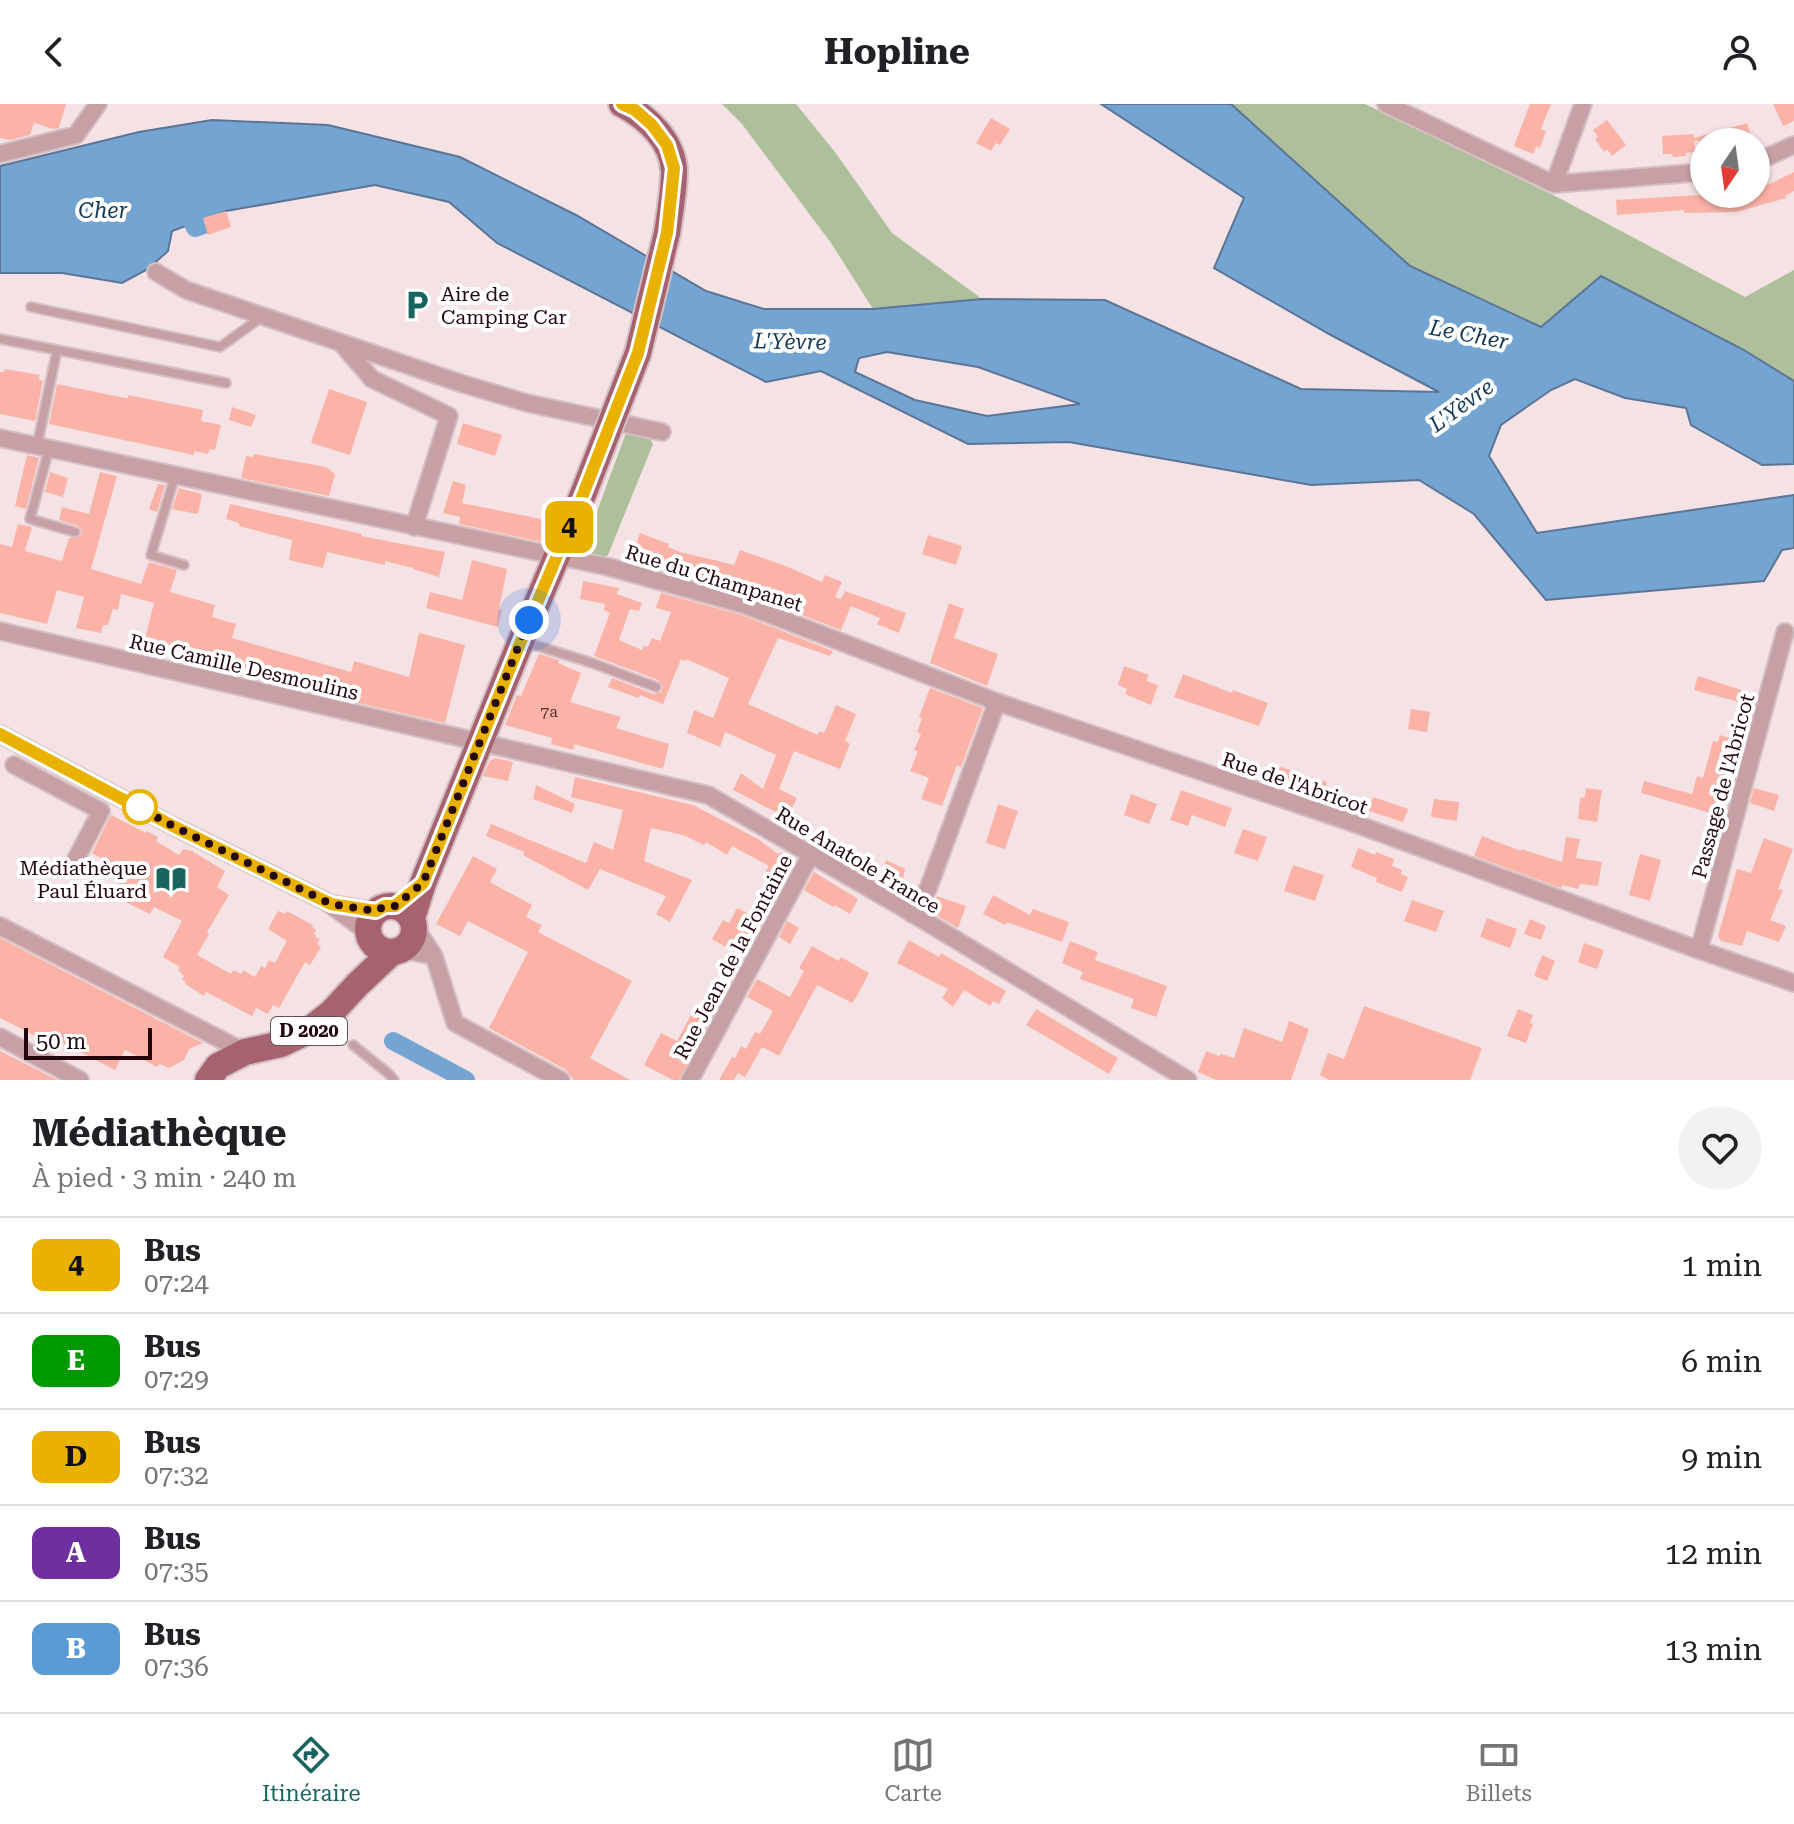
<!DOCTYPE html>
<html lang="fr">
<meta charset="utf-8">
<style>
:root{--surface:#fff;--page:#f2f2f2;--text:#202124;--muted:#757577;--line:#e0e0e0;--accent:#186560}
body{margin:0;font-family:"Roboto Serif",serif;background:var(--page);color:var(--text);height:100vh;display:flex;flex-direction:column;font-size:30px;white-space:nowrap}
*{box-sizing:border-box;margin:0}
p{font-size:26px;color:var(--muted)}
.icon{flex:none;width:44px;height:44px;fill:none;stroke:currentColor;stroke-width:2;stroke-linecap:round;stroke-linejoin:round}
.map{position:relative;height:976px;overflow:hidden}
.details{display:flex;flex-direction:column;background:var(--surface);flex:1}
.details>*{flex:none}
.badge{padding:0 16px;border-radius:12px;font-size:28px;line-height:52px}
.needle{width:52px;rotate:193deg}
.fabs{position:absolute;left:1690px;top:24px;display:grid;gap:16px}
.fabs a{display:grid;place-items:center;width:80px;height:80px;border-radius:50%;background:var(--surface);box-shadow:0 2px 6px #0004;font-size:40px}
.scale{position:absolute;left:24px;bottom:20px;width:128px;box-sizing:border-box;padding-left:8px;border:4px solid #24060d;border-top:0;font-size:22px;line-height:28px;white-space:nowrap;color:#24060d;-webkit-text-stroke:6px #fff;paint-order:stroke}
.you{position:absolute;width:40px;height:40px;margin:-20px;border:6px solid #fff;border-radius:50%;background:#1a73e8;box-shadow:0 0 0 12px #1a73e833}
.map>.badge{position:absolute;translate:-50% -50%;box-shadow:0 0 0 4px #fff}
.round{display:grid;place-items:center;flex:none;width:84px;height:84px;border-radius:42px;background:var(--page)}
.overview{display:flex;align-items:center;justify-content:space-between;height:136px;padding:0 32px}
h1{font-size:38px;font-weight:700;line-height:60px}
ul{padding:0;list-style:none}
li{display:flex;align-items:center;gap:24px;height:96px;padding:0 32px;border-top:2px solid var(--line)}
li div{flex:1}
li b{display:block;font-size:30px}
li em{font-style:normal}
li .badge{min-width:88px;font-weight:700;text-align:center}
header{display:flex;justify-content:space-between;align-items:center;height:104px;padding:0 32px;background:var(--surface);font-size:36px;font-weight:700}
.menu{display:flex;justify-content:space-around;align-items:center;height:112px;border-top:2px solid var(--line);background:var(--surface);font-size:22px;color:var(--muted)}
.menu a{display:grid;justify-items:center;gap:4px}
.menu .on{color:var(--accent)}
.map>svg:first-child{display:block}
</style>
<header><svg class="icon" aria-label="back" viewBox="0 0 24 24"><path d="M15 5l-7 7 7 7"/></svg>Hopline<svg class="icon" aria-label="person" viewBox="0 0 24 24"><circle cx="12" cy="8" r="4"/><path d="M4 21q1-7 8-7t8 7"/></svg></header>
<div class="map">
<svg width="1794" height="976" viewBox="0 0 1794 976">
<rect width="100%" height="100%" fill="#f5e2e4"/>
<path fill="#aebf9b" d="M 722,0 L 796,0 L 835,48 L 892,129 L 982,195 L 873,205 L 831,139 L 742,20 Z
M 1231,0 L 1365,0 L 1559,94 L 1745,193 L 1794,166 L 1794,277 L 1744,246 L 1541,223 L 1410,162 Z
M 626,329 L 650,335 L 653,340 L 608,451 L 602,455 L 582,448 Z"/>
<path fill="#74a4d2" stroke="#5c7597" stroke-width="2" fill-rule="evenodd" d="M 1101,0 L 1231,0 L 1410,162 L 1541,223 L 1601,172 L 1744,246 L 1794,277 L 1794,360 L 1762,361 L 1691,321 L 1686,304 L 1625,294 L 1575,275 L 1551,286 L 1501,321 L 1489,352 L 1537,429 L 1794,391 L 1794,444 L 1782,446 L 1764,477 L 1546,496 L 1474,410 L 1419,376 L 1311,381 L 1069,338 L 968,340 L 821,267 L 766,278 L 497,139 L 449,98 L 375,81 L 226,107 L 172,127 L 168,147 L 148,165 L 122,179 L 62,169 L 0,169 L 0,62 L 139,28 L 212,16 L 328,21 L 460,53 L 576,111 L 706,187 L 764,205 L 873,205 L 982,195 L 1105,196 L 1301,285 L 1439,288 L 1329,230 L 1214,164 L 1244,94 ZM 887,248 L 978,263 L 1080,300 L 987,312 L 915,296 L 855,268 L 859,254 Z"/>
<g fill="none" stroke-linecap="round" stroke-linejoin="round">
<path stroke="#74a4d2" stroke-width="18" d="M 175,115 L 189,110 L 195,124 L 212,118 L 209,104 L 210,104
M 393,937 L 466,976"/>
</g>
<path fill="#fbb3a8" d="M 0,0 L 66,0 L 59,24 L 53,25 L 34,19 L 30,31 L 10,36 L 0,34 Z
M 1530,0 L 1551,0 L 1541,25 L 1546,27 L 1540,44 L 1536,42 L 1533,50 L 1514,42 Z
M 1773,0 L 1794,0 L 1794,17 L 1783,22 Z
M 991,14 L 1010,25 L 1000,41 L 996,39 L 991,47 L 976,39 Z
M 1607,16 L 1626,41 L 1612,52 L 1607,45 L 1604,48 L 1595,35 L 1598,33 L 1593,26 Z
M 1747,19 L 1752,36 L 1745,38 L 1694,37 L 1695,48 L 1686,49 L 1686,52 L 1673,53 L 1672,50 L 1663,50 L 1662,32 L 1694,30 L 1694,34 Z
M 1794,68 L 1794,87 L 1785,92 L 1786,94 L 1736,108 L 1684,109 L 1684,106 L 1617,111 L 1616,96 L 1714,90 L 1715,96 L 1735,90 L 1756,90 L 1756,84 L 1772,79 Z
M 226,107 L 231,123 L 208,131 L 203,114 Z
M 5,265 L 40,271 L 39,276 L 43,277 L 35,317 L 0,310 L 0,268 L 4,268 Z
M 57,280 L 125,294 L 128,294 L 128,291 L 203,306 L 201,317 L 221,321 L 215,346 L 210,345 L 208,350 L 194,347 L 194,351 L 49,320 Z
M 329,285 L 367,298 L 350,351 L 311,339 Z
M 232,303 L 256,311 L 251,323 L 229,316 Z
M 463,319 L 502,331 L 495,352 L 457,340 Z
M 254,350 L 326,363 L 335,370 L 329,392 L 241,374 L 246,352 L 253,353 Z
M 27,351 L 39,354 L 26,405 L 15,402 Z
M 50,368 L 68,374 L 63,393 L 45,388 Z
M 100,368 L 117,372 L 91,465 L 141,480 L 149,458 L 177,466 L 170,488 L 215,501 L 212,513 L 236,520 L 232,534 L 351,568 L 354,557 L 409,573 L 419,529 L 465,541 L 445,619 L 202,563 L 205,551 L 145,534 L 154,499 L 121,490 L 118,506 L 113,505 L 108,521 L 103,521 L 101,529 L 76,524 L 84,493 L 57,486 L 47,520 L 0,509 L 0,440 L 12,443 L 18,420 L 32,423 L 25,447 L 62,457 L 69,434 L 77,434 L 81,431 L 82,427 L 78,422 L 59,416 L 62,403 L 89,410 Z
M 453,377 L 466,381 L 462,399 L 546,416 L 542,438 L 459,420 L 460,413 L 443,409 Z
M 158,380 L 165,381 L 157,408 L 149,405 Z
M 179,384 L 202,390 L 198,410 L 172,405 Z
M 230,400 L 362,430 L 361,432 L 445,448 L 439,473 L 413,465 L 413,464 L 385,457 L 385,461 L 327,448 L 323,464 L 289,456 L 292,436 L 239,422 L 239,419 L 226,415 Z
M 640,429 L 669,440 L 668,443 L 680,448 L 714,456 L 734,461 L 740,446 L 788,463 L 822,478 L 825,471 L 842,478 L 835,493 L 841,495 L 845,487 L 906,509 L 899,529 L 877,520 L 880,514 L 851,502 L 841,526 L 755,493 L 758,487 L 728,474 L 724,484 L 654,464 L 658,453 L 634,445 Z
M 928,431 L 962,442 L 956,461 L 922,450 Z
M 472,456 L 507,465 L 499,505 L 502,506 L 498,523 L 426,504 L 430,488 L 462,496 Z
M 583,477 L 619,484 L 617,490 L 642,499 L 639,507 L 630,505 L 619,536 L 642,546 L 644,542 L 648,543 L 652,534 L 660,537 L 671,508 L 656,504 L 661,489 L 742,511 L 833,547 L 830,552 L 778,534 L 748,600 L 818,631 L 819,627 L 824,629 L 836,601 L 856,610 L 845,637 L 850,640 L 840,665 L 794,647 L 779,685 L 797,694 L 787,714 L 733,686 L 741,669 L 763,685 L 776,651 L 725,628 L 720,643 L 687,629 L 694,606 L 713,614 L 729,574 L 686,555 L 685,557 L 681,555 L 663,600 L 640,591 L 638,594 L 630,591 L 608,583 L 612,574 L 654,590 L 661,588 L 663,583 L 658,576 L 594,552 L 610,509 L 604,506 L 605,500 L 580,495 Z
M 949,499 L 964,505 L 954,534 L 998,550 L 987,582 L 930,559 Z
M 539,550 L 559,556 L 558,559 L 581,569 L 570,598 L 621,613 L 616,624 L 669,640 L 663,665 L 574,640 L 573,646 L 551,640 L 552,634 L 505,621 L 517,591 L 521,592 Z
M 1124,562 L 1149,571 L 1146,577 L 1158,581 L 1151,601 L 1125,590 L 1127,585 L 1118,581 Z
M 1183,570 L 1232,589 L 1233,586 L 1268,599 L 1259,622 L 1174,593 Z
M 1698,572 L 1757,591 L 1754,602 L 1694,586 Z
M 930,584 L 983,604 L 961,663 L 957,661 L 942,702 L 921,695 L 929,674 L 910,667 L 918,647 L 914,646 L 921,630 L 917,628 L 922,614 L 919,613 Z
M 1411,605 L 1430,608 L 1427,628 L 1408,625 Z
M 1720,631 L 1735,636 L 1723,679 L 1726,680 L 1714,710 L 1641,689 L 1644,677 L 1692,690 L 1697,672 L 1703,674 L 1713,637 L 1718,638 Z
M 495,654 L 513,658 L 508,677 L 483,672 L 490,657 Z
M 1271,660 L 1327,678 L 1326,682 L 1349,691 L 1344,704 L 1265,677 Z
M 575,673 L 693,701 L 758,735 L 778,750 L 780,748 L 795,756 L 783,778 L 765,769 L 769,762 L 732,742 L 727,751 L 706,738 L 704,741 L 683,731 L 651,724 L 644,757 L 692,776 L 670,818 L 656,810 L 666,792 L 600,765 L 588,786 L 523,751 L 524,748 L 486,732 L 491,720 L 586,759 L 594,738 L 613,746 L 623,706 L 571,693 Z
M 536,681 L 575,700 L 572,709 L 533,695 Z
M 1586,684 L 1602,686 L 1597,718 L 1578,715 L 1580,694 L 1585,693 Z
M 1754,684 L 1779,691 L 1774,707 L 1750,699 Z
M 1181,686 L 1232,704 L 1225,723 L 1192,711 L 1188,722 L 1170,716 Z
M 1131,690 L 1157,700 L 1149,720 L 1124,711 Z
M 1373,693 L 1408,705 L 1403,718 L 1369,707 Z
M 1434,695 L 1459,698 L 1457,717 L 1431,713 Z
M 998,700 L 1018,707 L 1005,745 L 986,739 Z
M 111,711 L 146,729 L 147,727 L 158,733 L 156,737 L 179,751 L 183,745 L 192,747 L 225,767 L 217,783 L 229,791 L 207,828 L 209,830 L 197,851 L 231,870 L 233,866 L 241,870 L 243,866 L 255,873 L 261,862 L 265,864 L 269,856 L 275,859 L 287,837 L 268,825 L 278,807 L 285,810 L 287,807 L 313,821 L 312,823 L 316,826 L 314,830 L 316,831 L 315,833 L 320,835 L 317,840 L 321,843 L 310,861 L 305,858 L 279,904 L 273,901 L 268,910 L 256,904 L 252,912 L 206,888 L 204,892 L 185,880 L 186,878 L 182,876 L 184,872 L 178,866 L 180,863 L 163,853 L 182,817 L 154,803 L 150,810 L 113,792 L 112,789 L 125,768 L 92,749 Z
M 1243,725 L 1267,733 L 1258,757 L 1234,749 Z
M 1482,732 L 1521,747 L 1521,745 L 1562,758 L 1566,733 L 1580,735 L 1576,754 L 1602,758 L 1598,782 L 1580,780 L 1578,785 L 1562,781 L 1561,784 L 1474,752 Z
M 1764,734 L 1793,745 L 1778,785 L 1783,786 L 1770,816 L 1786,822 L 1779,838 L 1747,827 L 1742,842 L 1721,837 L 1718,832 L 1737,765 L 1751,769 Z
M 1358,744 L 1375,751 L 1376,748 L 1394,755 L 1392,762 L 1402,766 L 1401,770 L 1408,773 L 1402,788 L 1376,778 L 1377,774 L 1351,763 Z
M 1640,750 L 1661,756 L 1650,797 L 1629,791 Z
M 473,752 L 497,765 L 490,778 L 532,801 L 526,813 L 542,821 L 538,828 L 632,877 L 590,954 L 630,976 L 574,976 L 566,966 L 489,924 L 528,848 L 468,817 L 460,832 L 436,820 Z
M 886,756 L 905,765 L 901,785 L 880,773 Z
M 1293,761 L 1324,771 L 1315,797 L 1284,787 Z
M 814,768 L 858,795 L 850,810 L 835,801 L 833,803 L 804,786 Z
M 993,791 L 1030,811 L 1033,805 L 1069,818 L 1062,838 L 1007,818 L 1005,821 L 983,810 Z
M 937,792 L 966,802 L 958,824 L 931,808 Z
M 1412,796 L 1444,807 L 1436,828 L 1404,817 Z
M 737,804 L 757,814 L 738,850 L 712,835 L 723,816 L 729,819 Z
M 1487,814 L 1517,825 L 1510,844 L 1480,833 Z
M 1530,815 L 1546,822 L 1541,836 L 1524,830 Z
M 787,817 L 799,824 L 790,840 L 779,833 Z
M 0,834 L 147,910 L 203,939 L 189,945 L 184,956 L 169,964 L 160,960 L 157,963 L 125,946 L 115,966 L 61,938 L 57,943 L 16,922 L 0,914 Z
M 909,836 L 939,853 L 941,849 L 1006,887 L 999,900 L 993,897 L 990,902 L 964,886 L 953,903 L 942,894 L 948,885 L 897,859 Z
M 1070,837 L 1098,848 L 1095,856 L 1167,882 L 1156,913 L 1131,904 L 1134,895 L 1080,875 L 1083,868 L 1062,859 Z
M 1584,839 L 1604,846 L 1597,865 L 1578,858 Z
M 812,842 L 839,857 L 841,853 L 869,869 L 857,892 L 852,899 L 817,881 L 779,952 L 762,943 L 745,973 L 738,969 L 734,976 L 719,976 L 732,953 L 735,954 L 741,942 L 746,945 L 755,928 L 760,930 L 773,907 L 747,893 L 757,875 L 790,893 L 804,867 L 799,864 Z
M 1542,851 L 1555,857 L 1547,877 L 1534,872 Z
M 1364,902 L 1482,944 L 1470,976 L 1329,976 L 1320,971 L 1328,949 L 1344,955 Z
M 1036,905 L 1118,954 L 1109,970 L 1026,921 Z
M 1518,905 L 1533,911 L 1530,919 L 1533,920 L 1526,939 L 1507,932 Z
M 693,907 L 710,916 L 679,976 L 673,976 L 644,961 L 661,929 L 677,937 Z
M 1289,917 L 1309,925 L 1291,976 L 1216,976 L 1198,968 L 1206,947 L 1219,952 L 1221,950 L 1234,954 L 1244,924 L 1282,938 Z
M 0,947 L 42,968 L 57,976 L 0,976 Z"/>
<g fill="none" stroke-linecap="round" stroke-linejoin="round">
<g stroke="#d4bfc2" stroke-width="12">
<path id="lane" d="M 31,203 L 220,243 L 263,212
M 0,235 L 226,279
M 37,342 L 57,246
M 49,345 L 30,415 L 75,428
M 175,372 L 151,451 L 184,461
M 525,538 L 592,559 L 656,583
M 353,941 L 389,970 L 394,976"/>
</g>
<g stroke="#d4bfc2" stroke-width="20">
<path id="street" d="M 1386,0 L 1554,80
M 1583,0 L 1554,80 L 1704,68
M 0,50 L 76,31 L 98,0
M 1756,58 L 1794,41
M 156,168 L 186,186 L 460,279 L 527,299 L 662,328
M 341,239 L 372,275 L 449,312 L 414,423
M 0,334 L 609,463 L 745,501 L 997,598
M 0,527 L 708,691 L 900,802 L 1188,976
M 0,630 L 173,722 L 325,797 L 367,828
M 14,661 L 101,707 L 76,755
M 333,800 L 376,807
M 912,810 L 928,785 L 997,598 L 1356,720 L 1699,846 L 1794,879
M 0,822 L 245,948
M 415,823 L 434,852 L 455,919 L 561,976
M 403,846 L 434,852
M 1699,846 L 1785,528
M 0,933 L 80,976
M 690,976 L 811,750"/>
</g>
<g stroke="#d4bfc2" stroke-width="30">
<path id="primary" d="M 622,0 C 647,13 673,37 674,67 C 674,87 670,109 667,129
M368 825a23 23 0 1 1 46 0a23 23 0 1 1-46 0Z
M 412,814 L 423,779 L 521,537 L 584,388
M 208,976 L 218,962 L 245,948 L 281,940 L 308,927 L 331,909 L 358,880 L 391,849"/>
</g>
<use href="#lane" stroke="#c7a0a5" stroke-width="8"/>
<use href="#street" stroke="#c7a0a5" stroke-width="16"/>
<use href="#primary" stroke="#a6626f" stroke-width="26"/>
<g stroke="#d4bfc2" stroke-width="30" stroke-linecap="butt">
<path id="primary-bridge" d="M 584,388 L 638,249 L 667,129"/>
</g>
<use href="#primary-bridge" stroke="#a6626f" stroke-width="26"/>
</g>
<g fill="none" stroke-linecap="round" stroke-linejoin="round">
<g stroke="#fff" stroke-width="18">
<path id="line" d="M 0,630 L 173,722 L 331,800 L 376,807 L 385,802 L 395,802 L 423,779 L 521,537 L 584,388 L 638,249 L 667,129 L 674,64 L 667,41 L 652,21 L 635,6 L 622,0"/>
</g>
<use href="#line" stroke="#eab200" stroke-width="12"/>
<path stroke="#24060d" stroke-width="8" stroke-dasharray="0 14.4" d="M 140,703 L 136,702 L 173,722 L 331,800 L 376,807 L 385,802 L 395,802 L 423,779 L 529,516"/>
</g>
<defs>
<g id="parking-bare" transform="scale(2.4)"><path d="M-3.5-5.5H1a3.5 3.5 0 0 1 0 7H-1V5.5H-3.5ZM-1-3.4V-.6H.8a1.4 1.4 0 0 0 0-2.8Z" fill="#186560" stroke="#fff" stroke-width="2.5" paint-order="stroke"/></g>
<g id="library-bare" transform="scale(2.4)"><path d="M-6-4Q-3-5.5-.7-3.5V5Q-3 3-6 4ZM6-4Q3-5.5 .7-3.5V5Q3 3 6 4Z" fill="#186560" stroke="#fff" stroke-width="2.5" paint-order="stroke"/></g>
</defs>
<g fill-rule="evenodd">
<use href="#parking-bare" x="417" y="201"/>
<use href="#library-bare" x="171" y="775"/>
</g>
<circle fill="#fff" stroke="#eab200" stroke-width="4" cx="140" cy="703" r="16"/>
<g text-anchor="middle" stroke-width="8" stroke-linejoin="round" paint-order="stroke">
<g font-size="16" fill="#5a3134">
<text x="549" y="613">7a</text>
</g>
<rect fill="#fff" stroke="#665156" stroke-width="2" x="271" y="913" width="76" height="28" rx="6"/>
<g font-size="18" font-weight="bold" fill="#24060d">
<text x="309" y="933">D 2020</text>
</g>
<g font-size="20" fill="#24060d" stroke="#fff" text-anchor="start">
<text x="441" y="197">Aire de<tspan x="441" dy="23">Camping Car</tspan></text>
<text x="147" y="771" text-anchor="end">Médiathèque<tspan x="147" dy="23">Paul Éluard</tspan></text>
</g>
<g font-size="20" fill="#24060d" stroke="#fff">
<text transform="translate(714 474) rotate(17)" y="7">Rue du Champanet</text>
<text transform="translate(244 563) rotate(13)" y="7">Rue Camille Desmoulins</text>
<text transform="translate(1295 679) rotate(19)" y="7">Rue de l'Abricot</text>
<text transform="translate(1723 682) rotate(-75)" y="7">Passage de l'Abricot</text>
<text transform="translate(858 756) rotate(31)" y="7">Rue Anatole France</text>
<text transform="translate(733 853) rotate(-62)" y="7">Rue Jean de la Fontaine</text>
</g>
<g font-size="22" font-style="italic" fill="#133756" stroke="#fff">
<text x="103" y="114">Cher</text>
<text transform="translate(1469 230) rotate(11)" y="8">Le Cher</text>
<text transform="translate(790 237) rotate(1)" y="8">L'Yèvre</text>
<text transform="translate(1461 301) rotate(-36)" y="8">L'Yèvre</text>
</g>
</g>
</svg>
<div class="fabs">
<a><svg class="needle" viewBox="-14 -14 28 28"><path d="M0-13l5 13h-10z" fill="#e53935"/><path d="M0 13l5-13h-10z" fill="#757577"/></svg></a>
</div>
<div class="scale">50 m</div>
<div class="you" style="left:529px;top:516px"></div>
<b class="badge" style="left:569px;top:423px;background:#eab200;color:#111">4</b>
</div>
<section class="details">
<div class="overview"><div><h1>Médiathèque</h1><p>À pied · 3 min · 240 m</p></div><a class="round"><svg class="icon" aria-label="heart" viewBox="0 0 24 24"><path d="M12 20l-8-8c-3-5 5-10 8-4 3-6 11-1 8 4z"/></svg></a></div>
<ul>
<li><span class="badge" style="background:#eab200;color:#111">4</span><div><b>Bus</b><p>07:24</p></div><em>1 min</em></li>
<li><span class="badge" style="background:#090;color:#fff">E</span><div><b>Bus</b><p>07:29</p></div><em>6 min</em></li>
<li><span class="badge" style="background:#eab200;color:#111">D</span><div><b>Bus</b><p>07:32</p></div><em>9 min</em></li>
<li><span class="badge" style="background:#6f2fa0;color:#fff">A</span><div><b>Bus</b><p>07:35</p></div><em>12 min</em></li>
<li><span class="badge" style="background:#5a9bd5;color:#fff">B</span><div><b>Bus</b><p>07:36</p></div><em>13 min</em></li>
</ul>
</section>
<nav class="menu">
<a class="on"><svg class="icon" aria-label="directions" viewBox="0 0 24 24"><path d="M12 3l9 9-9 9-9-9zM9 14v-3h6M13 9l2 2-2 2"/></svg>Itinéraire</a>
<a><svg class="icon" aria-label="map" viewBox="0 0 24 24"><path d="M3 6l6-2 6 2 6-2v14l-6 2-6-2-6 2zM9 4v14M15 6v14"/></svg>Carte</a>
<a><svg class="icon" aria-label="tickets" viewBox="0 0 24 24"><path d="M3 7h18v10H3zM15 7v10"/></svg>Billets</a>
</nav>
